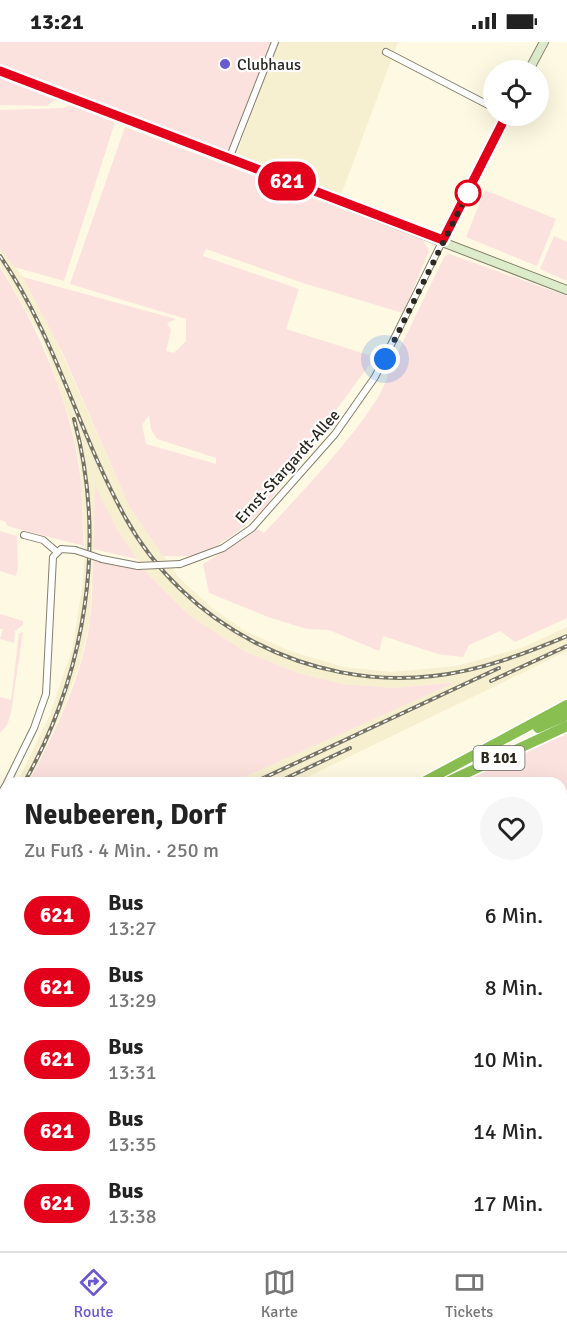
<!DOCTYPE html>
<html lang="de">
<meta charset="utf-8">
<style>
:root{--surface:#fff;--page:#f6f6f6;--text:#222;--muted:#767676;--line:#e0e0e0;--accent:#6a58d1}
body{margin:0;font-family:Signika,sans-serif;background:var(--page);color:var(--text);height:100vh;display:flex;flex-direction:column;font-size:22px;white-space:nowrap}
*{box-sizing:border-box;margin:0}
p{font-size:20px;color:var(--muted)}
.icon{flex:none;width:33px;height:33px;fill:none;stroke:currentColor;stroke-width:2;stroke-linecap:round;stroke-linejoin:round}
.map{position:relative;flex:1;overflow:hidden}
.drawer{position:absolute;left:0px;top:735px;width:567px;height:474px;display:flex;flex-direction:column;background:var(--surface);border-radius:18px 18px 0 0;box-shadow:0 6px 24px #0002}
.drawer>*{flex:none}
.badge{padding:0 12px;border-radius:20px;font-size:21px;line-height:39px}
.tools{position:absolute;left:483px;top:18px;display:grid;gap:12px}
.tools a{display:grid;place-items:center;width:66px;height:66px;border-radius:50%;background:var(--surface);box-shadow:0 6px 24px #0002;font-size:30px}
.you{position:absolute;width:30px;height:30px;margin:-15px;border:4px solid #fff;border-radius:50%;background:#1a73e8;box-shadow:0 0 0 9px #1a73e833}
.map>.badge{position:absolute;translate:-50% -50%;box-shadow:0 0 0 3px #fff}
.round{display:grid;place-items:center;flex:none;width:63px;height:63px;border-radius:32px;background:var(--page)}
.head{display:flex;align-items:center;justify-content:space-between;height:102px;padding:0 24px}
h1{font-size:28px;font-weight:700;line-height:45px}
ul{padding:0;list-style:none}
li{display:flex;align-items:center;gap:18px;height:72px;padding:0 24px}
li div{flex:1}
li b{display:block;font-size:22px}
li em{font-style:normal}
li .badge{min-width:66px;font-weight:700;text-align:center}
.status{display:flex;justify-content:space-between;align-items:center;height:42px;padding:0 30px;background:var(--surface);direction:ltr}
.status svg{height:16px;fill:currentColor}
.tabs{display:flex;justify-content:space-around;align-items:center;height:84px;border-top:2px solid var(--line);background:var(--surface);font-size:16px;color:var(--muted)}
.tabs a{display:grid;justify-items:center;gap:3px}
.tabs .selected{color:var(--accent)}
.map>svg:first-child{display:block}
</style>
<div class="status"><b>13:21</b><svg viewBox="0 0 49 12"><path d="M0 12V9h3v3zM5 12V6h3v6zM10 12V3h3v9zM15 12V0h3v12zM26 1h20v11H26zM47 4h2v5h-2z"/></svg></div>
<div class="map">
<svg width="567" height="1209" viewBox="0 0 567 1209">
<rect width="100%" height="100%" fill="#fef9e2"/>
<path fill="#f6efd0" d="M 278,0 L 398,0 L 341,153 L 236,113 Z
M 0,206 L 23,235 L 52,289 L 129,464 L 179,536 L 212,566 L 245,589 L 290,609 L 343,625 L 391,630 L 457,624 L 524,605 L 567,585 L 567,609 L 295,741 L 231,741 L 453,640 L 396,646 L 343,642 L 298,631 L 244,609 L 189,573 L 144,528 L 117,487 L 95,446 L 90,577 L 81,617 L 63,668 L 28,741 L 17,741 L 49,675 L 72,608 L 83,540 L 85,502 L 80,424 L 71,381 L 42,296 L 0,222 Z"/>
<path fill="#fce2de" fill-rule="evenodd" d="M 0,0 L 272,0 L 228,110 L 0,22 Z
M 0,31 L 60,54 L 47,64 L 0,63 Z
M 76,61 L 116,77 L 64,239 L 14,225 L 0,206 L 0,68 L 63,66 Z
M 125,85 L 423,198 L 429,209 L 403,271 L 303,241 L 206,207 L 203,214 L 299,247 L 286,287 L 375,315 L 266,464 C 246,484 216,510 187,514 C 179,515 171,514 163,514 L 129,464 L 63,312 L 23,235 L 176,277 L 167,281 L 171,288 L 166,309 L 174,311 L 186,299 L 186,277 L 70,242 ZM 149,373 L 151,387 L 157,397 L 216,416 L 216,422 L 146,402 L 142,383 Z
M 485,148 L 556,177 L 537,224 L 466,195 Z
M 554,194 L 567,200 L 567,239 L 540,227 Z
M 449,212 L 567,254 L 567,576 L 515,600 L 500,589 L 469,603 L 463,615 L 438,612 L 383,594 L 379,609 L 329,588 L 307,587 L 268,575 L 209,551 L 203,522 L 244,497 L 256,486 L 264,491 C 291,462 384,366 388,331 L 444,215 Z
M 0,225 C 38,286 68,353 79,425 C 83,451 82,478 84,504 L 7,484 L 6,480 L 0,478 Z
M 95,444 L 117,487 L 137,517 L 93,507 Z
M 0,489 L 17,494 L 18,526 L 16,534 L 0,529 Z
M 93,516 L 144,528 L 189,573 L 244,609 L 298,631 L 343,642 L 396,646 L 456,640 L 231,741 L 28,741 C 55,690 83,634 90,577 C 93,557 92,536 93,516 Z
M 0,572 L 23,579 L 23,583 L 15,589 L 14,601 L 0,597 L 3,587 L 0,587 Z
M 23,590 L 11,671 L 7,683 L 0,691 L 0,655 L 11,658 L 19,592 Z
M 567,692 L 567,1209 L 0,1209 L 0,1053 L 6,1048 L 6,1203 L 561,1203 L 561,741 L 459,741 Z
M 6,776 L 6,845 L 0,848 L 0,785 Z"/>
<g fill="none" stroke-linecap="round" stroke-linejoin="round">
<path stroke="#70ae94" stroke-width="1.5" d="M 286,1208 L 286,1209"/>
<g stroke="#847f6b" stroke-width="8">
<path id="street" d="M 386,10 L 494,66
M 229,117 L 275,0
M 24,493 L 43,498 L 57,510
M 102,517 L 138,524
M 180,522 L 223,506 L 252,486 L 335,392 L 375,335 L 443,198
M 7,741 L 34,686 L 46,652 L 53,515 L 61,507 L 75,508
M 0,753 L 6,743"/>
</g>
<g stroke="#847f6b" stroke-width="10">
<path id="secondary" d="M 529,28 L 544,0
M 0,30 L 567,248
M 443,198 L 506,74"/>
</g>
<g stroke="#fff" stroke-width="13">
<path id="highway" d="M 538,686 L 567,673
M 422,741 L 567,663
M 445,741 L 567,684
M 0,1031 L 6,1026
M 0,1042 L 6,1037"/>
</g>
<use href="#street" stroke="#fff" stroke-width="6"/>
<use href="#secondary" stroke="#dceccb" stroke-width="8"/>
<use href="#highway" stroke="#89bf51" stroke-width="10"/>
<g stroke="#767365" stroke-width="4">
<path id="rail" d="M 0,214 C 56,295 78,390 125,475 C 185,584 310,648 433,634 C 480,629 524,612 567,594
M 491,639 L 567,604
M 24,741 C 86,632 107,499 74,377
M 253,741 L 499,626
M 276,741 L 350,706
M 0,778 L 6,769
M 0,862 L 6,859
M 0,898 L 6,892"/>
</g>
<use href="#rail" stroke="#fff" stroke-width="1.5" stroke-dasharray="4.5" stroke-linecap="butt"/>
<g stroke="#847f6b" stroke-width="8" stroke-linecap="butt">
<path id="street-bridge" d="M 75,508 L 102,517
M 138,524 L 180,522"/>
</g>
<use href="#street-bridge" stroke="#fff" stroke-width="6"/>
</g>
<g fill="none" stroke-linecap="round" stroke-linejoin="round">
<g stroke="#fff" stroke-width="14">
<path id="line" d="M 0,29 L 443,198 L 506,74"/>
</g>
<use href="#line" stroke="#e2001a" stroke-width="9"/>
<path stroke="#2a281f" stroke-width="6" stroke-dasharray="0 10.8" d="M 385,317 L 468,151"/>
</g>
<circle fill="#6a58d1" stroke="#fff" stroke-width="2" cx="225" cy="22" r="6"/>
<circle fill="#fff" stroke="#e2001a" stroke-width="3" cx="468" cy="151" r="12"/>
<g text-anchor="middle" stroke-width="4.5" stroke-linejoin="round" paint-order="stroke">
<rect fill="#fff" stroke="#6a6862" stroke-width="1.5" x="473.5" y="704" width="51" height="24" rx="4.5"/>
<g font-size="15" font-weight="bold" fill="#2a281f">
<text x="499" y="721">B 101</text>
</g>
<g font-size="16" fill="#2a281f" stroke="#fff" text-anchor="start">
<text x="237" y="28">Clubhaus</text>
</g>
<g font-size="16" fill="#2a281f" stroke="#fff">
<text transform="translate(287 424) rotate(-48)" y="6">Ernst-Stargardt-Allee</text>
</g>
</g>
</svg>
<div class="tools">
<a><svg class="icon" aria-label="locate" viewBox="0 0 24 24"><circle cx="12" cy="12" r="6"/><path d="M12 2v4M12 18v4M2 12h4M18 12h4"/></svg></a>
</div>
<div class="you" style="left:385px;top:317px"></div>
<b class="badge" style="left:287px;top:139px;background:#e2001a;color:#fff">621</b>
<section class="drawer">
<div class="head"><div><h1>Neubeeren, Dorf</h1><p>Zu Fuß · 4 Min. · 250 m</p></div><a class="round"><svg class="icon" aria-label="heart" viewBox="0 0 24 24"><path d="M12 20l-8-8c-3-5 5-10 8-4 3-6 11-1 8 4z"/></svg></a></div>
<ul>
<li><span class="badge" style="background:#e2001a;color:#fff">621</span><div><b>Bus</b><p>13:27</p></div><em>6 Min.</em></li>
<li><span class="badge" style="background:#e2001a;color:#fff">621</span><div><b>Bus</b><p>13:29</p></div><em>8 Min.</em></li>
<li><span class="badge" style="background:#e2001a;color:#fff">621</span><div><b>Bus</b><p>13:31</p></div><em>10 Min.</em></li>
<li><span class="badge" style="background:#e2001a;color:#fff">621</span><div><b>Bus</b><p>13:35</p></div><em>14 Min.</em></li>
<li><span class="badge" style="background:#e2001a;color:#fff">621</span><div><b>Bus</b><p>13:38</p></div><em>17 Min.</em></li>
</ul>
</section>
</div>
<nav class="tabs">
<a class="selected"><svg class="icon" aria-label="directions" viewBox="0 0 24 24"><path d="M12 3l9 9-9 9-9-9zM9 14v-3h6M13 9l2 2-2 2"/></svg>Route</a>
<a><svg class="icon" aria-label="map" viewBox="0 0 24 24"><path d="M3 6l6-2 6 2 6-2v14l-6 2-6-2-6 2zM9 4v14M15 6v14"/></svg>Karte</a>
<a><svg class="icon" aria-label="tickets" viewBox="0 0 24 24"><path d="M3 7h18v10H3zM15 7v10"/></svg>Tickets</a>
</nav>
